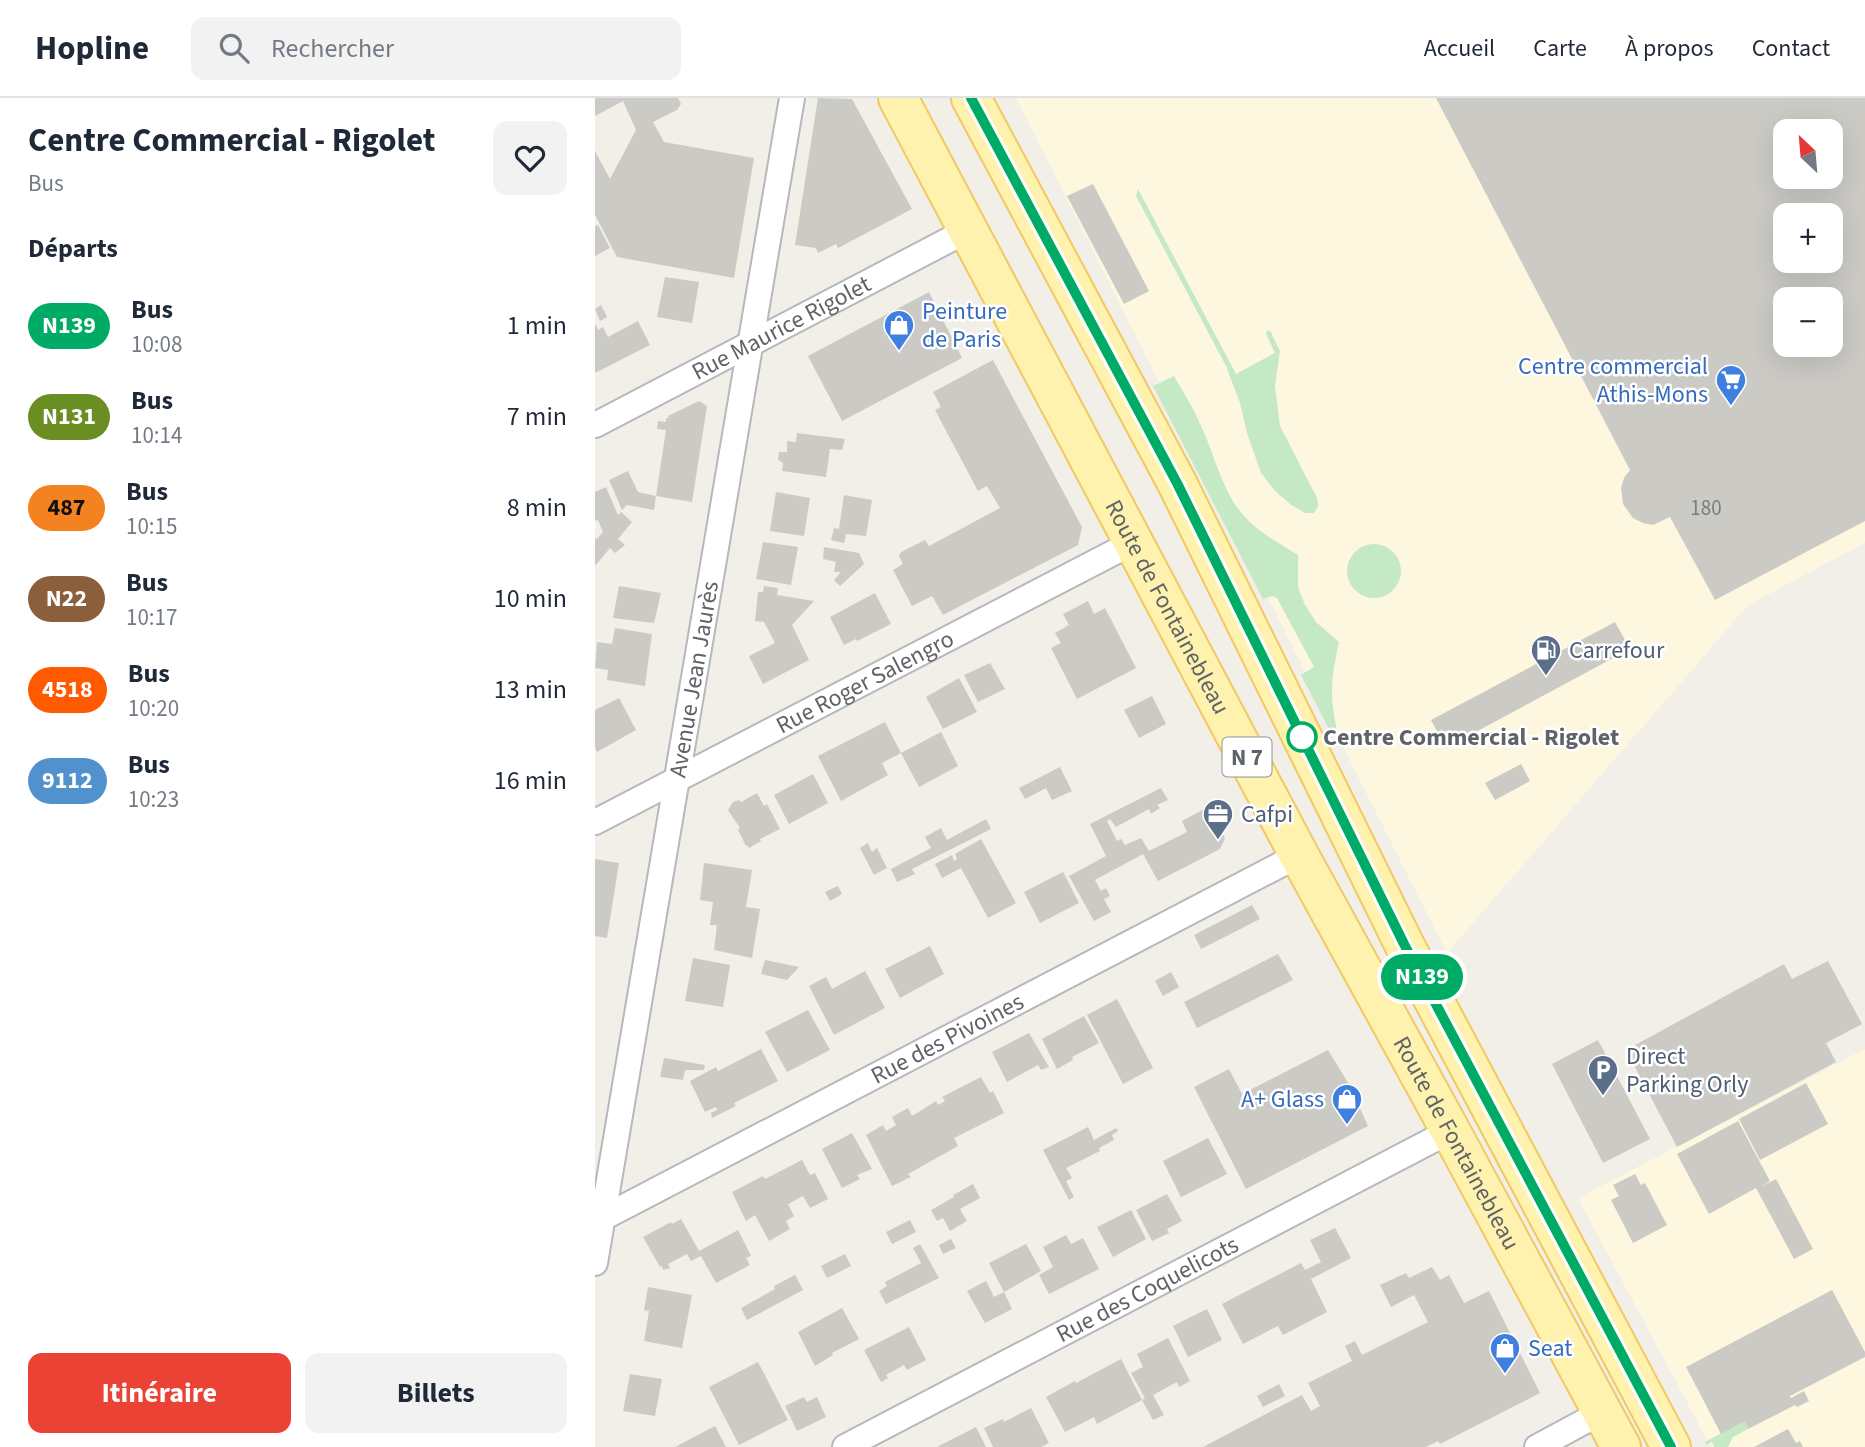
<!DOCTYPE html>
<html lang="fr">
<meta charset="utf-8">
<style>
:root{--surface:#fff;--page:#f2f2f3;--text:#1f2937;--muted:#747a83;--line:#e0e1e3;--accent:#ea4335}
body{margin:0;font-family:"Source Sans 3",sans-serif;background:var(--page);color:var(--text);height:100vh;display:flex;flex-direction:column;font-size:26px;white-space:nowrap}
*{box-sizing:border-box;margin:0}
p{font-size:23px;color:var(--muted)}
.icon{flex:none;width:38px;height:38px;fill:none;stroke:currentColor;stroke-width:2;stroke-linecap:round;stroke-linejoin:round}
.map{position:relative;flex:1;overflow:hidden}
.side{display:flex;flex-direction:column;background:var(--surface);width:595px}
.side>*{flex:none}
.badge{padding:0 14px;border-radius:23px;font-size:24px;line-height:46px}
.needle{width:46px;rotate:334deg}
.tools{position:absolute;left:1178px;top:21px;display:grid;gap:14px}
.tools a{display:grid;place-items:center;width:70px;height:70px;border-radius:14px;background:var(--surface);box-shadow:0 7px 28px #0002;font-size:35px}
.map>.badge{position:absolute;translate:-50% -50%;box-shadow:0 0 0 4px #fff}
h2{padding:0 28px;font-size:26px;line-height:63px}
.round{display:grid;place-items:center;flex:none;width:74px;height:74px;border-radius:14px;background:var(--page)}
.summary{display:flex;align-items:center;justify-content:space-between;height:119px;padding:0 28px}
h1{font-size:33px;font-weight:700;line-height:52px}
.button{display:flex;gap:14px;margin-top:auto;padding:14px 28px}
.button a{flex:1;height:80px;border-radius:14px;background:var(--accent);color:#fff;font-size:28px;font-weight:700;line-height:80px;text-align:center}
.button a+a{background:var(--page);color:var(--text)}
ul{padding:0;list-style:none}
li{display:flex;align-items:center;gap:21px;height:91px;padding:0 28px}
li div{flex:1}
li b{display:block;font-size:26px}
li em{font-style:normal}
li .badge{min-width:77px;font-weight:700;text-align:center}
header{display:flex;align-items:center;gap:42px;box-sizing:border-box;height:98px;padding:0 35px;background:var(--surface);border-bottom:2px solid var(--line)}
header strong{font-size:33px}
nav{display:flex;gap:38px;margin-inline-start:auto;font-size:24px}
.search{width:490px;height:63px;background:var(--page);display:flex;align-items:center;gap:18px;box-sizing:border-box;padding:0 24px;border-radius:14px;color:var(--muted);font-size:26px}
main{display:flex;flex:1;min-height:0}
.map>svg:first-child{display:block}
</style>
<header>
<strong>Hopline</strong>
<div class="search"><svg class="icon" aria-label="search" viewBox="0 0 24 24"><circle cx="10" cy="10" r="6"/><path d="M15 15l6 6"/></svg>Rechercher</div>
<nav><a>Accueil</a><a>Carte</a><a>À propos</a><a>Contact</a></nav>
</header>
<main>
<section class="side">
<div class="summary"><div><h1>Centre Commercial - Rigolet</h1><p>Bus</p></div><a class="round"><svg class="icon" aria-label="heart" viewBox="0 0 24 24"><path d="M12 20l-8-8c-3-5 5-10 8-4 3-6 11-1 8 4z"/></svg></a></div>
<h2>Départs</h2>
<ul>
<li><span class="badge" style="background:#00ab66;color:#fff">N139</span><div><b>Bus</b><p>10:08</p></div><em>1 min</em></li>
<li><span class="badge" style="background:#6b8e23;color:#fff">N131</span><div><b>Bus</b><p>10:14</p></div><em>7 min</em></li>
<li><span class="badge" style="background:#f58220;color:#111">487</span><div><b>Bus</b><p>10:15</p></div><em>8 min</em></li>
<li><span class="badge" style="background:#8b5e3c;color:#fff">N22</span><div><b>Bus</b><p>10:17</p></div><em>10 min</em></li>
<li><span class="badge" style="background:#ff5a00;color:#fff">4518</span><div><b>Bus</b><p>10:20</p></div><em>13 min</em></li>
<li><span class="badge" style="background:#5191cd;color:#fff">9112</span><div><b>Bus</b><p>10:23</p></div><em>16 min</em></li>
</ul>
<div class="button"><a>Itinéraire</a><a>Billets</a></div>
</section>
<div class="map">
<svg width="1270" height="1349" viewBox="0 0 1270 1349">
<rect width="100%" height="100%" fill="#f1efe8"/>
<path fill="#fef7e0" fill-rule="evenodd" d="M 421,0 L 1270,0 L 1270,445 L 1153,507 L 852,855 ZM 1190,33 L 1236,33 L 1236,79 L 1190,79 ZM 1190,117 L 1236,117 L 1236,163 L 1190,163 ZM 1190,201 L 1236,201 L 1236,247 L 1190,247 Z
M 1270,951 L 1270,1349 L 1116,1349 L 983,1100 Z"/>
<path fill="#c5e8c5" d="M 543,91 L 641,276 L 680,255 L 671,236 L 671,234 L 674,232 L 676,234 L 685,253 L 680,288 L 685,328 L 722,400 L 723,408 L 719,415 L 710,415 L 695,406 L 680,393 L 666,375 L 652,335 L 645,305 L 631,268 L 541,98 Z
M 579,278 C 588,294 598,309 605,326 C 620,356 626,393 650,419 C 664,435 684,445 703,457 L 703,489 L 710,507 L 721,524 L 744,544 C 736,580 734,599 743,636 L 738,639 L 706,577 L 719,569 L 682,500 L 677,498 L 668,501 L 558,288 Z
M752 473a27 27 0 1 1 54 0a27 27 0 1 1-54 0Z
M 1150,1323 L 1153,1331 L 1138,1339 L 1133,1349 L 1119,1349 L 1117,1344 L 1111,1347 L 1110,1344 Z"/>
<path fill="#cccac5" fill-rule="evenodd" d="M 0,0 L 83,0 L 86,6 L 82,12 L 58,24 L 69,44 L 159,60 L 139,180 L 22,159 L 0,117 L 0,53 L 15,81 L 41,32 L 28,3 L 0,18 Z
M 223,0 L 257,1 L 317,111 L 243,150 L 241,146 L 223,155 L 221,150 L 200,147 Z
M 841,0 L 1270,0 L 1270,423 L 1120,502 L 1075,419 L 1058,427 L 1048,425 L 1038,420 L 1028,406 L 1026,390 L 1029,380 L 1035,372 ZM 1190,33 L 1236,33 L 1236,79 L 1190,79 ZM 1190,117 L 1236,117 L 1236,163 L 1190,163 ZM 1190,201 L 1236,201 L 1236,247 L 1190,247 Z
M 498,86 L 554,193 L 529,206 L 472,98 Z
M 3,127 L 15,150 L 0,158 L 0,128 Z
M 70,179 L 104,184 L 97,225 L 62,219 Z
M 334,194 L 367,260 L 247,323 L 213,258 Z
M 6,207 L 12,219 L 5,223 L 0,211 Z
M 43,223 L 55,247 L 0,275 L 0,225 L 3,232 L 8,229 L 13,239 Z
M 398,262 L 487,429 L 483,447 L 348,517 L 337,498 L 317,508 L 298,472 L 308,466 L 304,458 L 306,454 L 330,442 L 334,448 L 405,410 L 392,388 L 383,393 L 340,312 L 346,309 L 338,294 Z
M 104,303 L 112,308 L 97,404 L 61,398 L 71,332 L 62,331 L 63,323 L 71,324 L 71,320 L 74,320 L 73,318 Z
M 202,335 L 250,341 L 247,352 L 235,351 L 231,379 L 187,373 L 188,365 L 183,362 L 184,354 L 192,354 L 192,343 L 201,344 Z
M 33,373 L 43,394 L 61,398 L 59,412 L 32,407 L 27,412 L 14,382 Z
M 11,389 L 23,417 L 26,414 L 37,424 L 23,441 L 30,447 L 20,455 L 15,450 L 0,468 L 0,440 L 2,441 L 8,434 L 3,422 L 1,423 L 0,421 L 0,394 Z
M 181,394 L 215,400 L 209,438 L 175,433 Z
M 249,397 L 277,402 L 271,438 L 251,436 L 249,445 L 236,442 L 239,430 L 244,431 Z
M 168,444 L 203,449 L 196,487 L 161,481 Z
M 229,449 L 264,455 L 269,466 L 245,488 L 239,482 L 246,474 L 239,474 L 241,464 L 228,461 Z
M 24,488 L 66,495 L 59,525 L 18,520 Z
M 169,488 L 183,490 L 182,497 L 219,503 L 197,527 L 214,562 L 168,586 L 154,558 L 180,545 L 169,524 L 160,523 L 163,494 L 168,494 Z
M 280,495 L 296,526 L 262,543 L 261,541 L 249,547 L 235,519 Z
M 493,503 L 499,516 L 510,510 L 541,570 L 482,601 L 456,550 L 466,545 L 460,535 L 474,527 L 468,516 Z
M 1020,524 L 1035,551 L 851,650 L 836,622 Z
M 20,530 L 57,536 L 50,588 L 12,582 L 13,572 L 0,570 L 2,544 L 17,546 Z
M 395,565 L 410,591 L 383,604 L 369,577 Z
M 364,580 L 382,614 L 348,631 L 331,599 Z
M 557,598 L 571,626 L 544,640 L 529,612 Z
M 24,600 L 41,632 L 2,654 L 0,649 L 0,612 Z
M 290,624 L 306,655 L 287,665 L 293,677 L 246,703 L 223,658 Z
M 346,634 L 363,668 L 324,689 L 306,655 Z
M 926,666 L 935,683 L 900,702 L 890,685 Z
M 465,669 L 477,693 L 457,702 L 451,690 L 430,701 L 424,690 Z
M 218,676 L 233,705 L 194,726 L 179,697 Z
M 566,690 L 573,702 L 562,707 L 565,710 L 556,716 L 554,711 L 521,729 L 515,721 L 512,723 L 522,743 L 526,741 L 530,747 L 546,740 L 554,753 L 592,734 L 587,723 L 613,709 L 630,740 L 625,751 L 563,783 L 548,756 L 500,782 L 506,793 L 511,790 L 515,798 L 509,801 L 516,814 L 499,823 L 474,778 L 511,758 L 495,726 Z
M 162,695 L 169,708 L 172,706 L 185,731 L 165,741 L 166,743 L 154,750 L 152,747 L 151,748 L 143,732 L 145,730 L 133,712 L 138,704 L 144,702 L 146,704 Z
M 391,721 L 396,731 L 317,771 L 320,776 L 302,784 L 296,771 L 336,750 L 330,739 L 346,730 L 352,742 Z
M 386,741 L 421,805 L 393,820 L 366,770 L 347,780 L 340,766 L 357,757 L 359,763 L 362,761 L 360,756 Z
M 273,745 L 277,754 L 282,750 L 292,770 L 279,777 L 265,750 Z
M 0,761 L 24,765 L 12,840 L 0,838 Z
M 109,765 L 157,772 L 151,809 L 165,811 L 157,860 L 119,852 L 122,827 L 115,827 L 118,804 L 105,802 Z
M 468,774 L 484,805 L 445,825 L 429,794 Z
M 243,788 L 247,796 L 235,803 L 230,794 Z
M 657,807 L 665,821 L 606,851 L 599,837 Z
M 335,848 L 349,876 L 305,900 L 290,871 Z
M 683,856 L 698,882 L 602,930 L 589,904 Z
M 98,860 L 135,867 L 128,909 L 90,903 Z
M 170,862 L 204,869 L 192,882 L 166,876 Z
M 1233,863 L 1267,926 L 1231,945 L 1241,964 L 1082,1049 L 1031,952 L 1189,866 L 1197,881 Z
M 270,873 L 290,910 L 239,937 L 214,888 L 231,879 L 237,891 Z
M 576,874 L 584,889 L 568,898 L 560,883 Z
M 522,901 L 558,970 L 528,986 L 492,917 Z
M 213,912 L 235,952 L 192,974 L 170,934 Z
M 489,918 L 504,945 L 477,959 L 478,962 L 462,971 L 447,941 Z
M 434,935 L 454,969 L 446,972 L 443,967 L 412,984 L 397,954 Z
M 1003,942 L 1055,1041 L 1008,1065 L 957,966 Z
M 166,951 L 183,983 L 139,1005 L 141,1008 L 117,1020 L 116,1015 L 122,1012 L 121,1009 L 110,1014 L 95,983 L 121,969 L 123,973 Z
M 733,952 L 755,988 L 773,1028 L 651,1091 L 599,989 L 634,971 L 647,996 Z
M 69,960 L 110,967 L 109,972 L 90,972 L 88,982 L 65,979 Z
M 386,979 L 395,995 L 398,993 L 409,1015 L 359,1040 L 363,1048 L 313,1076 L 316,1079 L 297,1088 L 271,1037 L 288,1027 L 291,1033 L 301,1027 L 297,1019 L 313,1010 L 317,1018 L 341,1003 L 343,1007 L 350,1003 L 347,999 Z
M 1211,985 L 1233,1026 L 1165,1062 L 1144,1021 Z
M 1143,1023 L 1175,1083 L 1166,1089 L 1181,1081 L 1218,1151 L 1199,1161 L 1161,1090 L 1114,1116 L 1082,1056 Z
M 493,1029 L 499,1042 L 521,1030 L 523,1033 L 517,1037 L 519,1042 L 504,1050 L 505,1053 L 471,1070 L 477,1080 L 471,1083 L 479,1099 L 474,1102 L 448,1052 Z
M 257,1035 L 277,1071 L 262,1077 L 265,1081 L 247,1090 L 227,1051 Z
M 613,1040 L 632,1076 L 586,1099 L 568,1063 Z
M 207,1062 L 215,1077 L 220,1075 L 233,1101 L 215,1110 L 208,1098 L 193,1106 L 199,1118 L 191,1123 L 195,1131 L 174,1143 L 160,1117 L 151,1123 L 137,1094 L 168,1078 L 170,1081 Z
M 1040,1076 L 1046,1087 L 1050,1085 L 1072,1127 L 1038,1145 L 1016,1102 L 1024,1098 L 1018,1087 Z
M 378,1086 L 385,1100 L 365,1111 L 372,1123 L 355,1133 L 348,1120 L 342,1123 L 336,1112 L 359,1099 L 358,1097 Z
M 572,1096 L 587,1123 L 572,1131 L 574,1135 L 557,1143 L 541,1112 Z
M 536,1112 L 551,1141 L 518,1159 L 502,1129 Z
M 86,1121 L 104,1153 L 143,1132 L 156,1158 L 151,1160 L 155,1167 L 121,1185 L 106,1158 L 96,1163 L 92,1156 L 73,1166 L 75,1170 L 68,1172 L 67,1168 L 65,1169 L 48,1139 L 76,1124 L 77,1126 Z
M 315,1122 L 321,1134 L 297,1146 L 291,1134 Z
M 740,1130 L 756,1160 L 716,1181 L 732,1214 L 688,1237 L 683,1228 L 648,1246 L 627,1206 L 706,1165 L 710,1172 L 726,1164 L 715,1142 Z
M 471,1137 L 476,1146 L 488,1140 L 504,1171 L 454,1196 L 444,1177 L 458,1169 L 448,1149 Z
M 356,1141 L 361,1150 L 348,1156 L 344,1147 Z
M 325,1146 L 344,1180 L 291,1206 L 284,1193 L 292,1188 L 290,1184 L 326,1165 L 318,1150 Z
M 431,1146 L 446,1173 L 409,1194 L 417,1211 L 390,1225 L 372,1193 L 391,1183 L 399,1199 L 409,1194 L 394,1165 Z
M 250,1156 L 256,1168 L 232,1180 L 226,1168 Z
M 837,1169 L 845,1182 L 854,1177 L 869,1205 L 894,1193 L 945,1295 L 845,1346 L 843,1343 L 831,1349 L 608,1349 L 707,1297 L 716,1313 L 725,1308 L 713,1285 L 757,1263 L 750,1248 L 760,1243 L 767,1257 L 833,1224 L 819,1197 L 796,1209 L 785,1187 L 811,1175 L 814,1180 Z
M 200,1177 L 208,1192 L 152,1222 L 146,1210 L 180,1191 L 179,1188 Z
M 53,1189 L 97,1197 L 87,1250 L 49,1243 L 54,1213 L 49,1212 Z
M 1237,1192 L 1270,1254 L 1270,1259 L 1195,1298 L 1196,1300 L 1209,1293 L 1214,1303 L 1202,1309 L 1200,1307 L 1153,1331 L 1150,1323 L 1126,1336 L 1091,1269 Z
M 247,1210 L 264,1241 L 237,1255 L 238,1257 L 220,1268 L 203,1234 Z
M 612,1211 L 627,1242 L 593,1259 L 578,1228 Z
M 314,1229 L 331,1262 L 312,1272 L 309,1267 L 291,1277 L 293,1280 L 286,1284 L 269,1252 Z
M 573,1240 L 595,1283 L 584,1289 L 582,1284 L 558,1297 L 569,1317 L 558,1322 L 547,1302 L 550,1300 L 536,1275 L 548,1269 L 542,1256 Z
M 526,1261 L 547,1302 L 502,1326 L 499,1319 L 470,1334 L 451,1299 L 480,1283 L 481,1285 Z
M 163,1264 L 193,1322 L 144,1347 L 114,1289 Z
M 35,1276 L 67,1281 L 60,1318 L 28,1313 Z
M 684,1286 L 690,1298 L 668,1309 L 662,1298 Z
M 209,1299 L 212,1304 L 222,1299 L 231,1319 L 202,1333 L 190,1308 Z
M 436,1310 L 454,1345 L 446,1349 L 398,1349 L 389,1330 L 408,1321 L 409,1324 Z
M 120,1328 L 131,1349 L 80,1349 Z
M 381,1329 L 391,1349 L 342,1349 Z
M 1193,1331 L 1201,1345 L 1205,1343 L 1208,1349 L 1159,1349 Z"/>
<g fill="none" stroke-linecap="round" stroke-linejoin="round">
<g stroke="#b5b8bc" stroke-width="28">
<g id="minor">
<path id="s1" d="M 0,327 L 373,132"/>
<path id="s2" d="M 0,724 L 539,444"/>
<path id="s3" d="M 0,1124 L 704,757"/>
<path id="s4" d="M 0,1165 L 197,0"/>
<path id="s5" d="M 250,1349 L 855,1033"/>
<path d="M 942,1349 L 1007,1314"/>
</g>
</g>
<g stroke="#f2c960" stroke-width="42">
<g id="primary">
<path id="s6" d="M 303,0 L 704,757 L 848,1019 L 1026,1349"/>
<path d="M 376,0 L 582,385 L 809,846 L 1076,1349"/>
</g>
</g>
<use href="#minor" stroke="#fff" stroke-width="24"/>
<use href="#primary" stroke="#fff2af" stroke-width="38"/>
</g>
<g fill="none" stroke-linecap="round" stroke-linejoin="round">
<g stroke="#fff" stroke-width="16">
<path id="line" d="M 376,0 L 582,385 L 809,846 L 1076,1349"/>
</g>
<use href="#line" stroke="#00ab66" stroke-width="10"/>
</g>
<defs>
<g id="shop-pin" transform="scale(1.575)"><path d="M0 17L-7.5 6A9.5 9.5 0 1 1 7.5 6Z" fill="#3f7fe0" stroke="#fff"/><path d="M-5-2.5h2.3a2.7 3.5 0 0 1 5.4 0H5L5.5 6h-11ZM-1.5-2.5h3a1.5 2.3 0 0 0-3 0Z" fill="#fff"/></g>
<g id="supermarket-pin" transform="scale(1.575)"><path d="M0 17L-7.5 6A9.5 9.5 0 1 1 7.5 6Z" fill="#3f7fe0" stroke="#fff"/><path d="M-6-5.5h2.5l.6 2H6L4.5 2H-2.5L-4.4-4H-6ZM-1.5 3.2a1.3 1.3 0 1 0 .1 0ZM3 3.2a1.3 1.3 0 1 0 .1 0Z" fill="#fff"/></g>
<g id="fuel-pin" transform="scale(1.575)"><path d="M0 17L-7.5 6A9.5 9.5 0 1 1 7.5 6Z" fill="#5c6f8a" stroke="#fff"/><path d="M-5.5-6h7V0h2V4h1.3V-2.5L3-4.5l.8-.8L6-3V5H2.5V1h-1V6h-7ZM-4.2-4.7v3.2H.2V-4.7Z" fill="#fff"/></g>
<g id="office-pin" transform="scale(1.575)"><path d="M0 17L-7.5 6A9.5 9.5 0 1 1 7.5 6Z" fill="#5c6f8a" stroke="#fff"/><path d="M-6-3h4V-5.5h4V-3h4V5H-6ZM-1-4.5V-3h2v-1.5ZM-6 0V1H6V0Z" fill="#fff"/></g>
<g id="parking-pin" transform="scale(1.575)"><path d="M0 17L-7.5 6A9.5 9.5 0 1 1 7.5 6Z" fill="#5c6f8a" stroke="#fff"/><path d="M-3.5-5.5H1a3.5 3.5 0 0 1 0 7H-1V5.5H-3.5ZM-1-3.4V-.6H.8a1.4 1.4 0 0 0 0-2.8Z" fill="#fff"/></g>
</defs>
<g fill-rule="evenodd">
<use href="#shop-pin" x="304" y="227"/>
<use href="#supermarket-pin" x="1136" y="282"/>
<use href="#fuel-pin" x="951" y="552"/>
<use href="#office-pin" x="623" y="716"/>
<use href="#parking-pin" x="1008" y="972"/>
<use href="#shop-pin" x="752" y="1001"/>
<use href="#shop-pin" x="910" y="1250"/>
</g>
<circle fill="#fff" stroke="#00ab66" stroke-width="3.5" cx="707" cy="639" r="14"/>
<g text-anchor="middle" stroke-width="5" stroke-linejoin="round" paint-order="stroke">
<g font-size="21" fill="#7a7d7f">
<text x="1111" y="417">180</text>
</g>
<rect fill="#fff" stroke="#8f9295" stroke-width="2" x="627.5" y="639.5" width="49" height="39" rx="5"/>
<g font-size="23" font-weight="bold" fill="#5f6368">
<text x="652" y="667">N 7</text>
</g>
<g font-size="24" fill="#366cbe" stroke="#fff" text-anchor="start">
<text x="327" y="221">Peinture<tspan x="327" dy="28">de Paris</tspan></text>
<text x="1113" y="276" text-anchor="end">Centre commercial<tspan x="1113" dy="28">Athis-Mons</tspan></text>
<text x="729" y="1009" text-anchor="end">A+ Glass</text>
<text x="933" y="1258">Seat</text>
</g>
<g font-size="24" fill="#5f6368" stroke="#fff">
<text dy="8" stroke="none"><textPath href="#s1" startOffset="210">Rue Maurice Rigolet</textPath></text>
<text dy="8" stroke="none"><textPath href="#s6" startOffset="576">Route de Fontainebleau</textPath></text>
<text dy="8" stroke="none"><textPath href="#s4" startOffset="592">Avenue Jean Jaurès</textPath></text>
<text dy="8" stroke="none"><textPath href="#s2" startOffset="304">Rue Roger Salengro</textPath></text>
<text dy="8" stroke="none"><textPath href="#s3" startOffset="397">Rue des Pivoines</textPath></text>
<text dy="8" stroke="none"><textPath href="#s6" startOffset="1185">Route de Fontainebleau</textPath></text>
<text dy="8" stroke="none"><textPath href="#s5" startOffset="341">Rue des Coquelicots</textPath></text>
</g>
<g font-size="24" fill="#4e5e75" stroke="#fff" text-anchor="start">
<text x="974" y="560">Carrefour</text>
<text x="646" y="724">Cafpi</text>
<text x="1031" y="966">Direct<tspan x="1031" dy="28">Parking Orly</tspan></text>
</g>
<g font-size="24" font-weight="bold" fill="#5f6368" stroke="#fff" text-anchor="start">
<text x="728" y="647">Centre Commercial - Rigolet</text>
</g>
</g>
</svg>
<div class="tools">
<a><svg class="needle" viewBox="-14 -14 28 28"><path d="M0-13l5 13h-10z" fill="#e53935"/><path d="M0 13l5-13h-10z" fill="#747a83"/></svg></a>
<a>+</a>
<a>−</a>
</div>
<b class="badge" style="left:827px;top:879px;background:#00ab66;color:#fff">N139</b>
</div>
</main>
